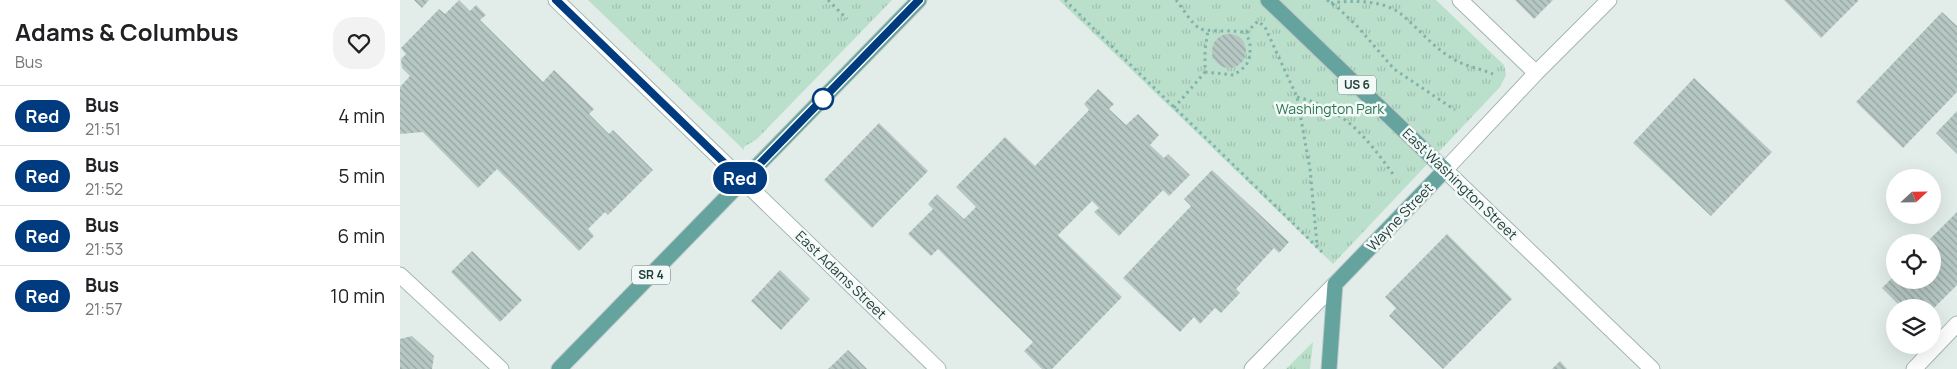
<!DOCTYPE html>
<style>
:root{--surface:#fff;--page:#f2f2f2;--text:#202124;--muted:#757577;--line:#e0e0e0}
body{margin:0;font-family:Manrope,sans-serif;background:var(--page);color:var(--text);height:100vh;display:flex;flex-direction:column;font-size:19px;white-space:nowrap}
*{box-sizing:border-box;margin:0}
p{font-size:16px;color:var(--muted)}
.icon{flex:none;width:28px;height:28px;fill:none;stroke:currentColor;stroke-width:2;stroke-linecap:round;stroke-linejoin:round}
.map{position:relative;flex:1;overflow:hidden}
.details{display:flex;flex-direction:column;background:var(--surface);width:400px}
.details>*{flex:none}
.badge{padding:0 10px;border-radius:16px;font-size:18px;line-height:32px}
.needle{width:32px;rotate:68deg}
.fabs{position:absolute;left:1486px;top:169px;display:grid;gap:10px}
.fabs a{display:grid;place-items:center;width:55px;height:55px;border-radius:50%;background:var(--surface);box-shadow:0 5px 20px #0002;font-size:25px}
.map>.badge{position:absolute;translate:-50% -50%;box-shadow:0 0 0 2px #fff}
.round{display:grid;place-items:center;flex:none;width:52px;height:52px;border-radius:20px;background:var(--page)}
.head{display:flex;align-items:center;justify-content:space-between;height:85px;padding:0 15px}
h1{font-size:24px;font-weight:700;line-height:38px}
ul{padding:0;list-style:none}
li{display:flex;align-items:center;gap:15px;height:60px;padding:0 15px;border-top:1px solid var(--line)}
li div{flex:1}
li b{display:block;font-size:19px}
li em{font-style:normal}
li .badge{min-width:55px;font-weight:700;text-align:center}
main{display:flex;flex:1;min-height:0}
.map>svg:first-child{display:block}
</style>
<main>
<section class="details">
<div class="head"><div><h1>Adams &amp; Columbus</h1><p>Bus</p></div><a class="round"><svg class="icon" aria-label="heart" viewBox="0 0 24 24"><path d="M12 20l-8-8c-3-5 5-10 8-4 3-6 11-1 8 4z"/></svg></a></div>
<ul>
<li><span class="badge" style="background:#003b80;color:#fff">Red</span><div><b>Bus</b><p>21:51</p></div><em>4 min</em></li>
<li><span class="badge" style="background:#003b80;color:#fff">Red</span><div><b>Bus</b><p>21:52</p></div><em>5 min</em></li>
<li><span class="badge" style="background:#003b80;color:#fff">Red</span><div><b>Bus</b><p>21:53</p></div><em>6 min</em></li>
<li><span class="badge" style="background:#003b80;color:#fff">Red</span><div><b>Bus</b><p>21:57</p></div><em>10 min</em></li>
</ul>
</section>
<div class="map">
<svg width="1557" height="369" viewBox="0 0 1557 369">
<defs>
<pattern id="park-tufts" width="24" height="20" patternUnits="userSpaceOnUse" patternTransform="scale(1.25)"><rect width="24" height="20" fill="#badfca"/><path d="M3 7l-1-3M5 7V3M7 7l1-3M15 17l-1-3M17 17v-4M19 17l1-3" fill="none" stroke="#a0c0ae"/></pattern>
<pattern id="building-back-hatch" width="6" height="6" patternUnits="userSpaceOnUse" patternTransform="scale(1.25)"><rect width="6" height="6" fill="#b7c8c4"/><path d="M-1 5l2 2M0 0l6 6M5-1l2 2" fill="none" stroke="#94a4a0"/></pattern>
</defs>
<rect width="100%" height="100%" fill="#e2edea"/>
<path fill="url(#park-tufts)" d="M 188,0 L 492,0 L 357,139 L 344,147 L 344,150 Z
M 659,0 L 1036,0 L 1104,65 L 1106,75 L 1100,87 L 933,264 Z
M 913,342 L 910,369 L 886,369 Z"/>
<path fill="url(#building-back-hatch)" d="M 14,0 L 29,0 L 22,8 Z
M 59,0 L 70,11 L 76,5 L 86,15 L 80,20 L 143,82 L 154,70 L 194,109 L 189,114 L 209,134 L 213,130 L 253,170 L 208,215 L 205,212 L 188,229 L 194,236 L 179,251 L 97,169 L 78,188 L 23,132 L 0,134 L 0,87 L 10,76 L 2,68 L 1,59 L 6,54 L 1,48 L 39,9 L 45,14 Z
M 1115,0 L 1153,0 L 1134,19 Z
M 1384,0 L 1459,0 L 1421,38 Z
M 1542,12 L 1557,26 L 1557,92 L 1503,148 L 1456,102 Z
M812 51a17 17 0 1 1 34 0a17 17 0 1 1-34 0Z
M 1294,78 L 1372,152 L 1311,216 L 1233,143 Z
M 698,89 L 714,104 L 709,109 L 726,125 L 738,114 L 759,135 L 750,145 L 764,158 L 768,154 L 790,175 L 769,196 L 763,190 L 719,236 L 694,212 L 699,208 L 692,201 L 658,235 L 722,297 L 652,369 L 642,369 L 624,351 L 633,342 L 538,249 L 531,256 L 508,234 L 533,209 L 528,204 L 537,194 L 564,219 L 576,207 L 556,187 L 605,137 L 635,166 L 689,110 L 684,104 Z
M 1557,111 L 1557,154 L 1536,133 Z
M 479,123 L 528,171 L 472,228 L 424,180 Z
M 812,170 L 889,242 L 879,253 L 874,248 L 836,289 L 840,293 L 821,313 L 815,308 L 800,324 L 794,317 L 780,332 L 723,278 L 791,206 L 784,199 Z
M 1557,212 L 1557,285 L 1532,310 L 1532,308 L 1502,308 L 1482,288 L 1495,275 L 1495,280 L 1532,280 L 1532,242 L 1527,242 Z
M 1047,234 L 1112,299 L 1043,369 L 989,316 L 996,308 L 985,297 Z
M 72,251 L 122,300 L 100,322 L 51,272 Z
M 380,270 L 410,299 L 381,330 L 351,301 Z
M 12,336 L 34,356 L 32,369 L 0,369 L 0,339 Z
M 448,350 L 467,369 L 428,369 Z
M 1160,361 L 1167,369 L 1152,369 Z"/>
<g fill="none" stroke-linecap="round" stroke-linejoin="round">
<g stroke="#a4b5b2" stroke-width="17">
<path id="minor" d="M 156,0 L 538,369
M 1060,0 L 1136,73
M 1209,0 L 1136,73 L 1045,170 L 1252,369
M 0,275 L 101,369
M 852,369 L 935,284
M 1514,369 L 1557,324"/>
</g>
<g stroke="#c1c9c8" stroke-width="17">
<path id="major" d="M 868,0 L 1045,170 L 935,284 L 929,369
M 159,369 L 519,0"/>
</g>
<path stroke="#81b2ab" stroke-width="3" stroke-dasharray="2.5 4" stroke-linecap="butt" d="M 428,0 L 447,19
M 665,0 C 750,85 837,167 922,252
M 776,0 C 782,7 791,23 799,28 C 806,33 834,29 846,33 L 858,21 L 865,27 L 897,97 L 910,169 L 917,244
M 927,0 L 937,7 L 958,27 L 994,69 L 1055,110
M 931,3 C 952,0 984,0 1001,14 C 1018,28 1032,46 1050,57 C 1063,66 1079,68 1093,74
M 805,72 L 834,75 L 846,66 L 850,56 L 850,43 L 846,33
M 897,97 C 945,109 968,139 995,177
M 774,108 L 805,72 L 805,50 L 808,30"/>
<use href="#minor" stroke="#fff" stroke-width="15"/>
<use href="#major" stroke="#65a49e" stroke-width="15"/>
</g>
<g fill="none" stroke-linecap="round" stroke-linejoin="round">
<g stroke="#fff" stroke-width="11">
<path id="line" d="M 156,0 L 343,181 L 519,0"/>
</g>
<use href="#line" stroke="#003b80" stroke-width="8"/>
</g>
<circle fill="#fff" stroke="#003b80" stroke-width="2.5" cx="423" cy="99" r="10"/>
<g text-anchor="middle" stroke-width="5" stroke-linejoin="round" paint-order="stroke">
<g fill="#f3f9f7" stroke="#607774" stroke-width="1">
<rect x="938" y="75.5" width="38" height="19" rx="4"/>
<rect x="232" y="265.5" width="38" height="19" rx="4"/>
</g>
<g font-size="12" font-weight="bold" fill="#213f3c">
<text x="957" y="89">US 6</text>
<text x="251" y="279">SR 4</text>
</g>
<g font-size="14" fill="#2a7854" stroke="#f3f9f7">
<text x="930" y="114">Washington Park</text>
</g>
<g font-size="14" fill="#213f3c" stroke="#f3f9f7">
<text transform="translate(1060 184) rotate(44)" y="5">East Washington Street</text>
<text transform="translate(1000 217) rotate(-46)" y="5">Wayne Street</text>
<text transform="translate(441 275) rotate(44)" y="5">East Adams Street</text>
</g>
</g>
</svg>
<div class="fabs">
<a><svg class="needle" viewBox="-14 -14 28 28"><path d="M0-13l5 13h-10z" fill="#e53935"/><path d="M0 13l5-13h-10z" fill="#757577"/></svg></a>
<a><svg class="icon" aria-label="locate" viewBox="0 0 24 24"><circle cx="12" cy="12" r="6"/><path d="M12 2v4M12 18v4M2 12h4M18 12h4"/></svg></a>
<a><svg class="icon" aria-label="layers" viewBox="0 0 24 24"><path d="M12 4l9 5-9 5-9-5zM3 14l9 5 9-5"/></svg></a>
</div>
<b class="badge" style="left:340px;top:178px;background:#003b80;color:#fff">Red</b>
</div>
</main>
